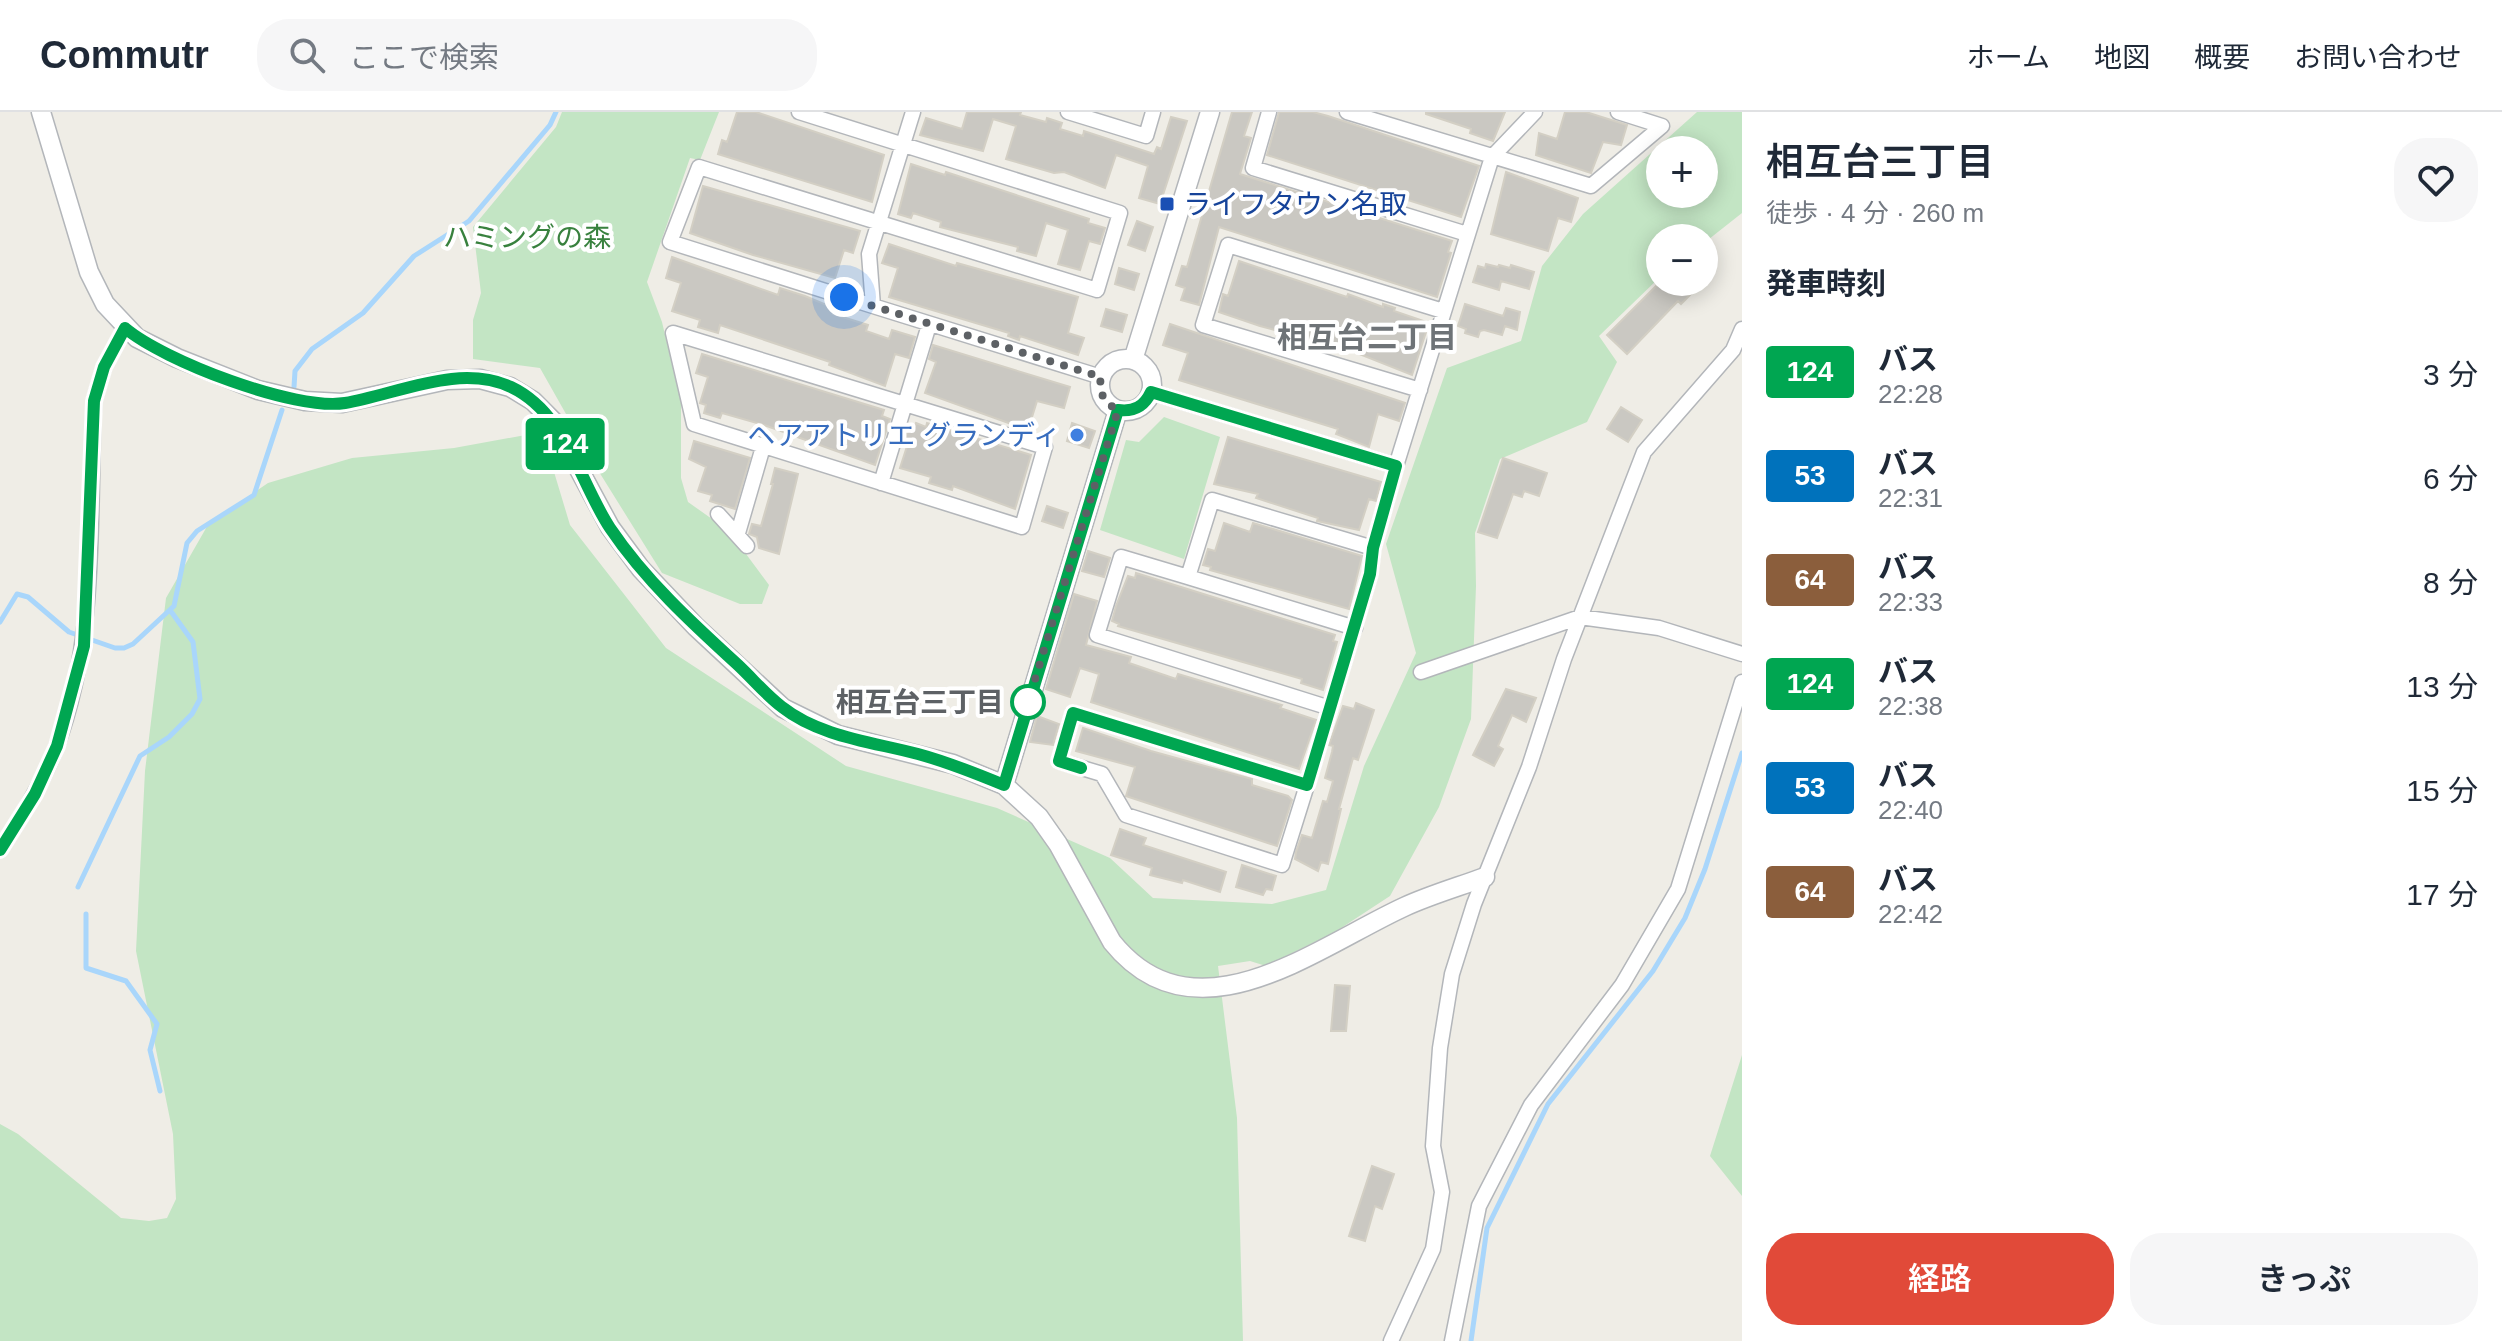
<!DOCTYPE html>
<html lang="ja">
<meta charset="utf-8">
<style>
:root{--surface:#fff;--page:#f6f6f7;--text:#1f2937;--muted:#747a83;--line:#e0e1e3;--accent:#e14a39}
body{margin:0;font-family:Arial,"Noto Sans JP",sans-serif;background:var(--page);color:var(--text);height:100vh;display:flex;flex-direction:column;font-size:30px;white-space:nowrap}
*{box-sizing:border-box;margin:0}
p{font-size:26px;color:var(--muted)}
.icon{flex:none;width:44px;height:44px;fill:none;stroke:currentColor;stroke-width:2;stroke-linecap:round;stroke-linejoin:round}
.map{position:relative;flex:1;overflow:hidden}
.side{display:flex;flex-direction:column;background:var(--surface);width:760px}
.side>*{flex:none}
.badge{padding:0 16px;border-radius:6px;font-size:28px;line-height:52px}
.tools{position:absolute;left:1646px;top:24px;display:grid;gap:16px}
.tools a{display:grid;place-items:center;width:72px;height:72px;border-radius:50%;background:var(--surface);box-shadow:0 4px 20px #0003;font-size:40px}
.you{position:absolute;width:40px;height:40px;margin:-20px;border:6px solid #fff;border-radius:50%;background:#1a73e8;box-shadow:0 0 0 12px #1a73e833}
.map>.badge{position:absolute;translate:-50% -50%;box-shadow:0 0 0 4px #fff}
h2{padding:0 24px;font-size:30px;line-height:72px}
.round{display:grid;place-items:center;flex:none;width:84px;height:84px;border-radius:32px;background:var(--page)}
.headline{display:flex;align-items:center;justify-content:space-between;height:136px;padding:0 24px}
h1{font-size:38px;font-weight:600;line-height:60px}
.primary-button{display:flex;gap:16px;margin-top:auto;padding:16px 24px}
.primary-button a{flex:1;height:92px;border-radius:32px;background:var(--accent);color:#fff;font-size:32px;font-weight:600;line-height:92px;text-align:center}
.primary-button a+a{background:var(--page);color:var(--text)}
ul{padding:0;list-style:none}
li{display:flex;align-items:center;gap:24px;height:104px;padding:0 24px}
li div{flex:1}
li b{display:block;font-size:30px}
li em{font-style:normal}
li .badge{min-width:88px;font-weight:700;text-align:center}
header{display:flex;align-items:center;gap:48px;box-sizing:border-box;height:112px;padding:0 40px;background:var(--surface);border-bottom:2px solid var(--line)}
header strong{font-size:38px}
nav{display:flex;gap:44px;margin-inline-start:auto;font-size:28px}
.search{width:560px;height:72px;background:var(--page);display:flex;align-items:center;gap:20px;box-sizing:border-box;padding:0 28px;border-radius:32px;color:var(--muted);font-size:30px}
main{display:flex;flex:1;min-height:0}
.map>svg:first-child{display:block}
</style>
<header>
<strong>Commutr</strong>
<div class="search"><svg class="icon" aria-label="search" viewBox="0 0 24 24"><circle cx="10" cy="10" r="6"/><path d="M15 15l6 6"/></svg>ここで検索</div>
<nav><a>ホーム</a><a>地図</a><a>概要</a><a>お問い合わせ</a></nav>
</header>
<main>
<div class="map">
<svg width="1742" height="1229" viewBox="0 0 1742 1229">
<rect width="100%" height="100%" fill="#efede6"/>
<path fill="#c3e5c4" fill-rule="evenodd" d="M 562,0 L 719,0 L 700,48 L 690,46 L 647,170 L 662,210 L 681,291 L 681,366 L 688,390 L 729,419 L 769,473 L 762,492 L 740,492 L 662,461 L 596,355 L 540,256 L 473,247 L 473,208 L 481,181 L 473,115 L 556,15 Z
M 1697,0 L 1742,0 L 1742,101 L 1704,131 L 1704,126 L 1660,126 L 1660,165 L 1599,224 L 1617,250 L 1587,310 L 1500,347 L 1475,421 L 1476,474 L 1471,607 L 1439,695 L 1390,784 L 1335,820 L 1266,854 L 1250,849 L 1218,854 L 1237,1006 L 1243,1229 L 0,1229 L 0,1012 L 18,1022 L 121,1106 L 149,1109 L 167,1106 L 176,1087 L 173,1022 L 136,839 L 145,659 L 166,486 L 209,411 L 268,371 L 352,346 L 454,336 L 542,320 L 570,413 L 666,536 L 846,654 L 997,696 L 1110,746 L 1153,786 L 1272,792 L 1326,778 L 1364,654 L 1416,541 L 1386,432 L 1447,256 L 1521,229 L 1542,154 L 1583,102 ZM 1660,38 L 1704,38 L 1704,82 L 1660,82 Z
M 1164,305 L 1220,325 L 1184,447 L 1100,418 L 1126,328 L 1139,330 Z
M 1742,943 L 1742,1084 L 1710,1044 Z"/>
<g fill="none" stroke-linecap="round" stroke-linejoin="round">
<path stroke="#a9d6fb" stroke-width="5" d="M 294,275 L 295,259 L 312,237 L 363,201 L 414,144 L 469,109 L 550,13 L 556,0
M 0,510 L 17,482 L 28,485 L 69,520 L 115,536 L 124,536 L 133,532 L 174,494 L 187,431 L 197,419 L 254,383 L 282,298
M 78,775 L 140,644 L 169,625 L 192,602 L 200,587 L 193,530 L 170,498
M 86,802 L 86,856 L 126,869 L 157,912 L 150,938 L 160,979
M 1471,1229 L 1487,1116 L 1548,992 L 1653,859 L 1685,806 L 1705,757 L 1742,641"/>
</g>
<path fill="#cac8c2" stroke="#d3cfc4" stroke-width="2" d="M 737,0 L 756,0 L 884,43 L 872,90 L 718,42 L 722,28 L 727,30 Z
M 967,0 L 1021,0 L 1020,3 L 1046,10 L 1047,6 L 1062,11 L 1060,17 L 1083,24 L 1084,19 L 1154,42 L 1157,35 L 1161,37 L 1171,5 L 1187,9 L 1160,92 L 1139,86 L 1148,54 L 1116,43 L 1105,76 L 1064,60 L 1054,61 L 1006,47 L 1016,14 L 993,7 L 983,39 L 920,23 L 926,6 L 962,17 Z
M 1232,0 L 1252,0 L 1244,24 L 1251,26 L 1240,62 L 1452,129 L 1448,140 L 1451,141 L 1437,185 L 1219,115 L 1199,193 L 1181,188 L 1185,176 L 1176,173 L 1182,154 L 1187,155 Z
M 1279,0 L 1313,0 L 1328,4 L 1479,54 L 1461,105 L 1267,43 Z
M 1426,0 L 1505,0 L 1493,29 L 1470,21 L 1471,17 L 1426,2 Z
M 1565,0 L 1586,0 L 1627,13 L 1621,33 L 1603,30 L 1591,61 L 1536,43 L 1539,21 L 1557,27 Z
M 911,52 L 945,63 L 946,60 L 1089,107 L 1088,111 L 1105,116 L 1100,132 L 1089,129 L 1080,158 L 1058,152 L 1068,118 L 1046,111 L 1036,144 L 1017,139 L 1018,135 L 940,115 L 941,110 L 913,101 L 911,106 L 898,102 Z
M 1506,60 L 1578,86 L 1571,110 L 1558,106 L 1548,139 L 1491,122 Z
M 703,74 L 860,119 L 853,141 L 844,138 L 835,166 L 753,143 L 690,121 Z
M 1137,109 L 1153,115 L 1145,139 L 1128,133 Z
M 889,132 L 956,154 L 957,151 L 1078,185 L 1068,221 L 1084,226 L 1078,243 L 1020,224 L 1019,228 L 1008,224 L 1009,221 L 889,185 L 898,156 L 882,151 Z
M 672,145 L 778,183 L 780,176 L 805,184 L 834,196 L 833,202 L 868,213 L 866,219 L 889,227 L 892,218 L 915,225 L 909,246 L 895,242 L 885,274 L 829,253 L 830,250 L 720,213 L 718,221 L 698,215 L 700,208 L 672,199 L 681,171 L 666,166 Z
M 1239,149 L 1347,185 L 1348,182 L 1383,195 L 1383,192 L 1395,196 L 1394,199 L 1429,211 L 1412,263 L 1352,239 L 1260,214 L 1219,200 L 1223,182 L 1228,184 Z
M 1486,152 L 1498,155 L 1499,153 L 1510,156 L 1511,153 L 1534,160 L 1529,177 L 1501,169 L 1499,178 L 1473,170 L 1478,154 L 1485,156 Z
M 1119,156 L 1139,162 L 1134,178 L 1115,172 Z
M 1660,170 L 1687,170 L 1695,178 L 1681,192 L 1678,189 L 1627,242 L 1607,223 Z
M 1465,192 L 1503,204 L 1506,196 L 1520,200 L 1517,218 L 1505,214 L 1502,223 L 1484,218 L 1480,219 L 1478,225 L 1465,221 L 1466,217 L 1458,214 Z
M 1106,197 L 1127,203 L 1122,220 L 1101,214 Z
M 1170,212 L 1405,291 L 1399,309 L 1378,302 L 1369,335 L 1336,322 L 1338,317 L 1179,268 L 1188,241 L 1163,233 Z
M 933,233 L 1070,275 L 1064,296 L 1037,289 L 1028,318 L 925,281 L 936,250 L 929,247 Z
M 702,242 L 884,298 L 882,304 L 890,307 L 875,353 L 764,313 L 722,301 L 720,306 L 704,301 L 706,293 L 700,291 L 708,265 L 696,261 Z
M 1621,295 L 1642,308 L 1628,330 L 1607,317 Z
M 916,311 L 926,315 L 927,311 L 1031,343 L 1015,397 L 953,374 L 952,378 L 929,371 L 931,365 L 900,356 L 909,328 L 905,327 L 909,312 L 915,314 Z
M 1072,311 L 1095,319 L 1089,336 L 1067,329 Z
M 1228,325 L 1381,370 L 1376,389 L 1369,387 L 1359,418 L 1317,409 L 1318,406 L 1256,386 L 1258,382 L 1214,372 Z
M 694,329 L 750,346 L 735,397 L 710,389 L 712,383 L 698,379 L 706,355 L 689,347 Z
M 1503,346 L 1547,361 L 1539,384 L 1524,379 L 1522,385 L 1513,382 L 1497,426 L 1478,420 Z
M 775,356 L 798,362 L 779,442 L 759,436 L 757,425 L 749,422 L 752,412 L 761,414 L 773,372 L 771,372 Z
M 1047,394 L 1068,401 L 1063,416 L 1042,409 Z
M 1224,411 L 1250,420 L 1253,411 L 1362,444 L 1349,497 L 1210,458 L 1211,455 L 1203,453 L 1208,437 L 1215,439 Z
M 1088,439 L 1110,446 L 1104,465 L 1082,459 Z
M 1136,461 L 1335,523 L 1333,529 L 1337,530 L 1323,578 L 1301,571 L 1302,567 L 1118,514 L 1119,512 L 1112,509 L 1116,494 L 1128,464 L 1135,466 Z
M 1074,482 L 1097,489 L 1086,533 L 1131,545 L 1129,551 L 1176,567 L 1178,562 L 1282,593 L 1280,596 L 1316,608 L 1299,657 L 1091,590 L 1099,562 L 1080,556 L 1070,585 L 1046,577 Z
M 1506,577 L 1536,586 L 1526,610 L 1512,603 L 1498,634 L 1503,637 L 1494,654 L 1473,643 Z
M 1356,591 L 1374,598 L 1358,648 L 1353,646 L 1339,697 L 1341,697 L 1328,752 L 1321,750 L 1318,759 L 1295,747 L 1296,740 L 1302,723 L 1312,726 L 1323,689 L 1327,690 L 1333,669 L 1325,666 L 1332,640 L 1333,634 L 1329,633 L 1343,594 L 1354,597 Z
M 1037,604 L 1059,612 L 1053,633 L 1030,630 Z
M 1083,616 L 1151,639 L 1252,667 L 1252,673 L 1288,684 L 1292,688 L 1277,734 L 1126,684 L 1135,655 L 1076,639 Z
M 1120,717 L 1146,726 L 1143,733 L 1226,760 L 1220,780 L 1183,768 L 1182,771 L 1150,763 L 1152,756 L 1111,743 Z
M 1242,753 L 1276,764 L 1272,778 L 1266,777 L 1263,783 L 1236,775 Z
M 1335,873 L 1350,874 L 1346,919 L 1331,919 Z
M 1372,1054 L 1394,1062 L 1382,1097 L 1375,1094 L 1365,1129 L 1349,1124 Z"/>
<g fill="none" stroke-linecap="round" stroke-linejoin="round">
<g stroke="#b3b6ba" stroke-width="17">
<path id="minor" d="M 799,0 L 1120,101 L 1097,178 L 699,55 L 670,130 L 873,194
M 913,0 L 869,142 L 873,194 L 1101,265
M 1068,0 L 1146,24 L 1153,0
M 1269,0 L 1253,56 L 1467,122
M 1347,0 L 1591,74 L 1662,14 L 1618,0
M 673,221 L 1045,335 L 1022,415 L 694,312 Z
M 1420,278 L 1203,213 L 1228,133 L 1443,199
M 1151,280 L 1396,354
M 881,371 L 929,213
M 718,402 L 747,434
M 738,421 L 763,335
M 1188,465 L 1355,516
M 1421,560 L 1580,505 L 1659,516 L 1742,542
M 1330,596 L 1097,523 L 1121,445 L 1188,465 L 1212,388 L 1373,436
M 1073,601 L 1307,673 L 1282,753 L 1126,703 L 1102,662 L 1059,649 Z
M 1307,673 L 1370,462 L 1373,436 L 1396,354 L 1492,45 L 1535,0
M 0,738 C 21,705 42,672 56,636 C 98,527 89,404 94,289 L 104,255 L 125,216
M 1391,1229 L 1433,1137 L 1442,1080 L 1433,1034 L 1440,936 L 1452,862 L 1474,792 L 1529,655 L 1564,547 L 1644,340 L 1733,238 L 1742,217
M 1452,1229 L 1479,1094 L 1531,993 L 1622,873 L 1678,777 L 1742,570"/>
</g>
<g stroke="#b3b6ba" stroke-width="21">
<path id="tertiary" d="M 41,0 L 89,160 L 105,192 L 137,226 L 177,246 L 258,278 L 305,289 L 342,291 L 447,268 L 480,267 L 510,275 L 533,289 L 553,309 L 610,415 L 641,457 L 696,515 L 783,596 L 838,623 L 953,652 L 1004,673 L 1039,705 L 1058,732 L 1112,830 C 1195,933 1315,836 1404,795 C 1430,783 1458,775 1485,765
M1100 273a26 26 0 1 1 52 0a26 26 0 1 1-52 0Z
M 1133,248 L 1210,0
M 1004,673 L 1118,298"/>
</g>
<use href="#minor" stroke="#fff" stroke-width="14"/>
<use href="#tertiary" stroke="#fff" stroke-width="18"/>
</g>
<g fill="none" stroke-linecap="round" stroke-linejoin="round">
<g stroke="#fff" stroke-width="18">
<path id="line" d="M 0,738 L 35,682 L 57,634 L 84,534 L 94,289 L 104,255 L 125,216 C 164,249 295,299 345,291 C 398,282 459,251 511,275 C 566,301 579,369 610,416 C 645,468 692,511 738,553 C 753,567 766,583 782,595 C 820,625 873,630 918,642 C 948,650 975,661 1004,673 L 1118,298 C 1134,300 1144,295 1151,280 L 1396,354 L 1373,436 L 1370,462 L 1307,673 L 1073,601 L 1059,649 L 1081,656"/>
</g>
<use href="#line" stroke="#00a651" stroke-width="12"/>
<path stroke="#5d6165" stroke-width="8" stroke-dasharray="0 14.4" d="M 844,185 L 1101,265 C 1098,280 1104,291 1118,298 L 1028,590"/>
</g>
<rect fill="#1a4fb4" stroke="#fff" stroke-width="3" x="1159" y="84" width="16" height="16" rx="4"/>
<circle fill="#3f7fe0" stroke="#fff" stroke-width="3" cx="1077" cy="323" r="8"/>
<circle fill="#fff" stroke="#00a651" stroke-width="4" cx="1028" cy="590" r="16"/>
<g text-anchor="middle" stroke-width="8" stroke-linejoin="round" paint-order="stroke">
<g font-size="28" fill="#164399" stroke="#fff" text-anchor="start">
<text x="1183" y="102">ライフタウン名取</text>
</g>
<g font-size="28" fill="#38813e" stroke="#fff">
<text x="527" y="135">ハミングの森</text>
</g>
<g font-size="28" fill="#366cbe" stroke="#fff" text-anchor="end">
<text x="1061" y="333">ヘアアトリエ グランディ</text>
</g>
<g font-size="28" font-weight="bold" fill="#5d6165" stroke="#fff" text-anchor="end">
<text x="1004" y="600">相互台三丁目</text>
</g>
<g font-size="30" font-weight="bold" fill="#6e7377" stroke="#fff">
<text x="1367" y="236">相互台二丁目</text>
</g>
</g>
</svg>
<div class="tools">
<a>+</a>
<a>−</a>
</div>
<div class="you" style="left:844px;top:185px"></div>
<b class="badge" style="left:565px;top:332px;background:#00a651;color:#fff">124</b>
</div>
<section class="side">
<div class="headline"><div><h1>相互台三丁目</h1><p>徒歩 · 4 分 · 260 m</p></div><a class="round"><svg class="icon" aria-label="heart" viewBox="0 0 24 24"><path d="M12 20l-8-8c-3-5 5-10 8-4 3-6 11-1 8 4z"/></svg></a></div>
<h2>発車時刻</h2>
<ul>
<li><span class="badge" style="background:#00a651;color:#fff">124</span><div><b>バス</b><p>22:28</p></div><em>3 分</em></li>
<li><span class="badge" style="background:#0072bc;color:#fff">53</span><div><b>バス</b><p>22:31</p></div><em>6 分</em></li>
<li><span class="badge" style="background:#8b5e3c;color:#fff">64</span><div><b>バス</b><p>22:33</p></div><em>8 分</em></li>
<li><span class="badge" style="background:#00a651;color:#fff">124</span><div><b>バス</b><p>22:38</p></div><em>13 分</em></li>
<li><span class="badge" style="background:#0072bc;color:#fff">53</span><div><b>バス</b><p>22:40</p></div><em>15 分</em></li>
<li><span class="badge" style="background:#8b5e3c;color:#fff">64</span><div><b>バス</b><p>22:42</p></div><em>17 分</em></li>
</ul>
<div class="primary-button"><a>経路</a><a>きっぷ</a></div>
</section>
</main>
